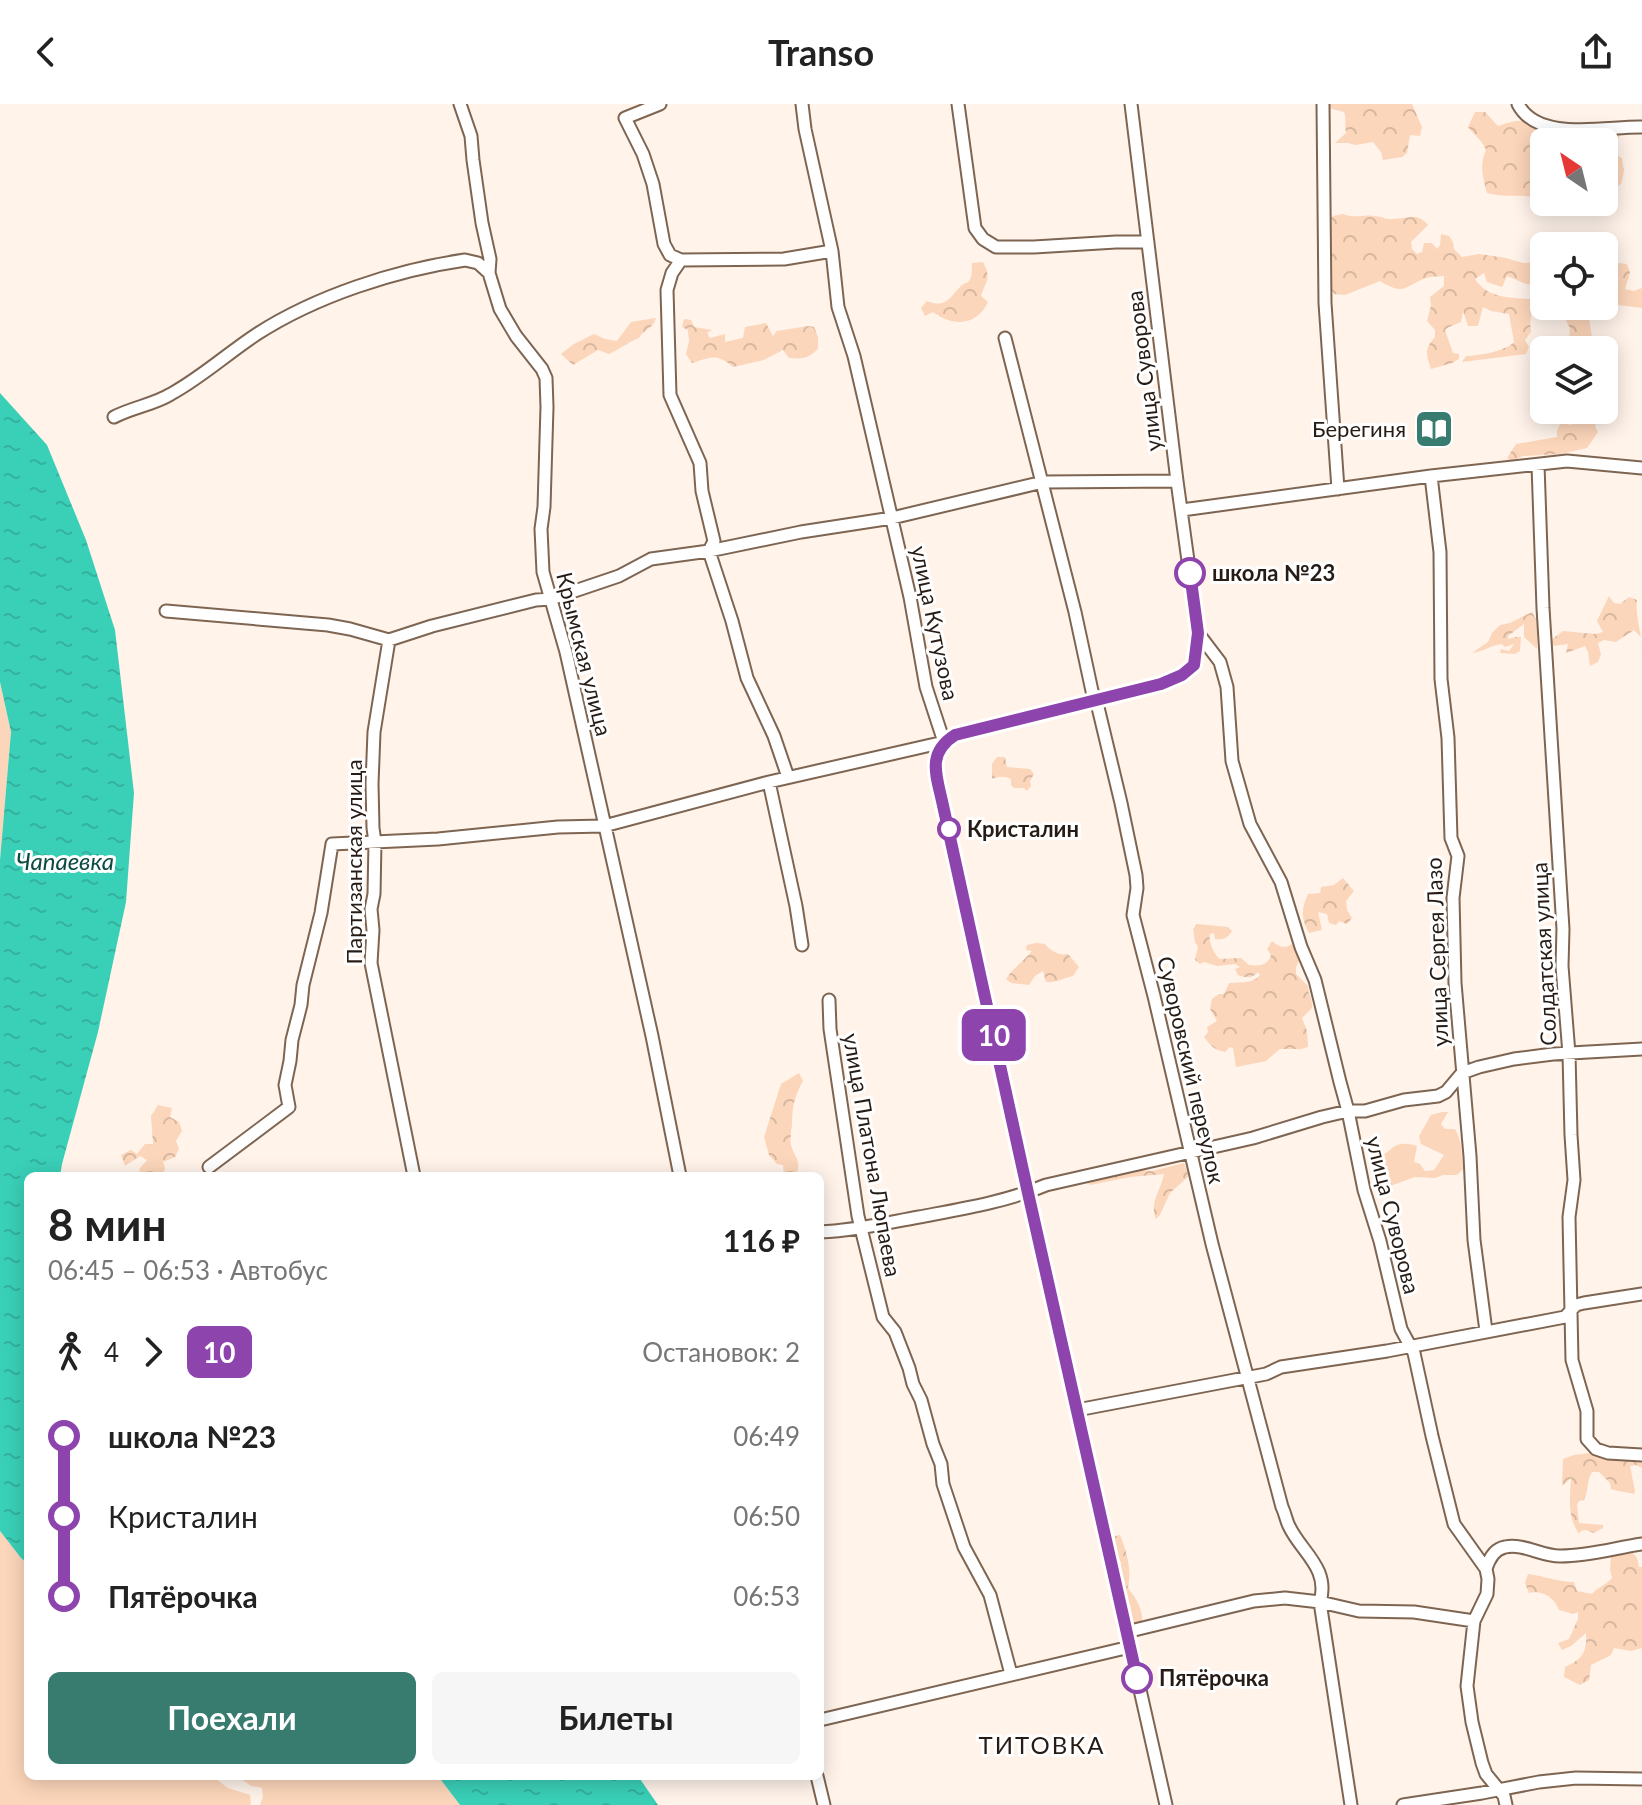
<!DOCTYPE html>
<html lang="ru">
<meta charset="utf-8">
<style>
:root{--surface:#fff;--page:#f6f6f6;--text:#222;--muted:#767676;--accent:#387c70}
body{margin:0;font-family:Lato,sans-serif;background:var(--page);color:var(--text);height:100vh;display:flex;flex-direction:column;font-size:30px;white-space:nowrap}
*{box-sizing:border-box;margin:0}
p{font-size:26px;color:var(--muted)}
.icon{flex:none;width:44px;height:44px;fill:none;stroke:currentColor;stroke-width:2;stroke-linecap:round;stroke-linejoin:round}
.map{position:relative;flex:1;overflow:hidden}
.sheet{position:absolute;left:24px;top:1068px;width:800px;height:608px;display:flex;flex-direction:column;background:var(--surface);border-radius:12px;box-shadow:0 4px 20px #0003}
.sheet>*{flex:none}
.badge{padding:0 16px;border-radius:12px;font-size:28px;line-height:52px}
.needle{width:52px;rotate:325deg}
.fabs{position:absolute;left:1530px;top:24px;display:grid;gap:16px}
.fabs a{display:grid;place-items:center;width:88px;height:88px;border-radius:12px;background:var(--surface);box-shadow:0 4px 20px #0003;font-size:40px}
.map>.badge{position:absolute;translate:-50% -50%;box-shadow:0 0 0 4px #fff}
.legs{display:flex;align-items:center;gap:12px;height:88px;padding:0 24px;font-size:26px}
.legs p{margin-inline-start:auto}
.headline{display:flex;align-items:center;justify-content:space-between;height:136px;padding:0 24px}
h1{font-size:44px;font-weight:700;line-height:60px}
.primary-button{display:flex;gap:16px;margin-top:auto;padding:16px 24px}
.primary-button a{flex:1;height:92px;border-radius:12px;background:var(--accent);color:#fff;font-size:32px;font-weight:700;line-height:92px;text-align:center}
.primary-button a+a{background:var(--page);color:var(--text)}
ul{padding:0 24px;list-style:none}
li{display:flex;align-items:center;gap:28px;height:80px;font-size:30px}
li i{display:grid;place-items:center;width:12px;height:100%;margin:0 10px;background:currentColor}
li i::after{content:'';width:20px;height:20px;margin:-10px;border:6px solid;border-radius:50%;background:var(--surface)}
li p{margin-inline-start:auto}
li:first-child i{background:linear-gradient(#0000 50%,currentColor 0)}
li:last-child i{background:linear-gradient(currentColor 50%,#0000 0)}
header{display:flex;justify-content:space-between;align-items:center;height:104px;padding:0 24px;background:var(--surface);font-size:36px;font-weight:700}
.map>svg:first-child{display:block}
</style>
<header><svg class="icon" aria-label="back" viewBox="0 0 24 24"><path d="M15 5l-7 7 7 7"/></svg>Transo<svg class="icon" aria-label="share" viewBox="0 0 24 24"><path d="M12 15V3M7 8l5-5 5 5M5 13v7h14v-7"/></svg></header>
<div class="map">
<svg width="1642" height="1701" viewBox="0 0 1642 1701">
<defs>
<pattern id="forest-crowns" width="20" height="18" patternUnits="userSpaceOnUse" patternTransform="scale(2)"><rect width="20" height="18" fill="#fcd6ba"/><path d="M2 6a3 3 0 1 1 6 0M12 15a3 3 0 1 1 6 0" fill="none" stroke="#d8b79f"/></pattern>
<pattern id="water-ripples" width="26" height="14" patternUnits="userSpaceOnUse" patternTransform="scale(2)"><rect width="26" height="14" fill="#3ad0b8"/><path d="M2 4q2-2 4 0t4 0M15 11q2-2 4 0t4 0" fill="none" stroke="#33b29d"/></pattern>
</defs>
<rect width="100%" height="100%" fill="#fff3ea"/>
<path fill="#fcd6ba" d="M 0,578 L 11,628 L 0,756 Z
M 1442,1008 L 1448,1008 L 1441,1020 L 1445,1025 L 1455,1025 C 1463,1039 1461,1050 1463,1065 L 1457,1071 L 1443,1071 L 1435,1074 L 1415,1073 L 1393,1081 L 1385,1082 L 1381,1074 L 1377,1052 C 1394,1050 1390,1034 1417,1042 L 1414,1058 L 1420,1060 L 1425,1067 L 1434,1066 L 1444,1051 L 1421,1040 L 1419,1032 L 1431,1011 Z
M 0,1427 L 21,1454 L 28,1460 L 28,1672 L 212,1672 L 228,1684 L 250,1691 L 251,1701 L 0,1701 Z
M 237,1672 L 438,1672 L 460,1701 L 260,1701 L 263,1693 L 262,1684 L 251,1682 Z"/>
<path fill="url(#forest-crowns)" d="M 1327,0 L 1412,0 L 1422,23 L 1420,32 L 1410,31 L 1407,49 L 1402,53 L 1383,56 L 1381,48 L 1373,38 L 1356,41 L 1348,39 L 1335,39 L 1346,29 C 1344,21 1347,16 1344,8 L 1328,4 Z
M 1475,8 L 1485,8 L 1498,22 C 1509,18 1517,16 1529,17 L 1539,29 L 1553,26 L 1552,38 L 1544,38 L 1544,96 C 1524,88 1508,95 1487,89 C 1483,74 1479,61 1486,46 C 1482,36 1475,32 1468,23 Z
M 1571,28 L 1577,32 L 1584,33 L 1588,29 L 1620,28 C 1620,36 1614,40 1613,49 L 1622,54 L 1624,68 L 1621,80 L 1613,85 L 1604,86 L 1604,38 L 1562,38 L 1563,30 Z
M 1343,110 C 1354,115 1362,110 1374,112 C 1381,112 1386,116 1393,115 C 1408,115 1417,108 1428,121 L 1411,138 L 1412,145 L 1417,150 L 1422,148 L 1424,139 L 1432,139 L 1437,145 L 1440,141 L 1441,130 L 1449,132 L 1453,138 L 1454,145 L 1462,153 L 1479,150 L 1506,154 L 1523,159 L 1544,158 L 1544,184 L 1537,181 L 1526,180 L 1507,172 L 1502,183 L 1487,178 L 1484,169 L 1475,175 C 1487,194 1510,194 1531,195 C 1533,207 1529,214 1531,228 L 1525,236 L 1529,243 L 1526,250 L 1462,258 L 1466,252 C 1479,252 1505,247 1514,238 L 1509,210 L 1491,207 L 1483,203 L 1478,222 L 1468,222 L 1463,207 L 1461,218 L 1449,223 L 1445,226 L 1453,249 L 1459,250 L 1459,255 L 1452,259 L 1431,265 C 1426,250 1424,245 1435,233 L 1435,226 L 1427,217 L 1431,201 L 1430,193 L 1444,182 L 1444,172 C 1437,173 1429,172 1423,175 C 1403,184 1403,191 1380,177 L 1345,191 L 1334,190 L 1329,181 L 1331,158 L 1328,117 L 1333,112 Z
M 983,158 C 992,175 986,176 981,192 L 988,198 C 977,222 953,223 933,208 L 925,212 L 921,204 L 927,197 C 946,205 950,193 961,182 C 968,176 967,182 971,173 C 972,169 972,162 972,159 Z
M 1609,158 L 1627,160 L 1630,169 L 1625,185 L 1634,187 L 1642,184 L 1642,204 L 1610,200 L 1604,201 L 1604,161 Z
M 1567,202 L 1587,202 L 1594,246 L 1568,246 L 1570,224 C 1566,218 1563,209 1567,202 Z
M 656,214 C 654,224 644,225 639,234 C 628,238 620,245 609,250 L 598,246 L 573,261 L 561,250 L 574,240 L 594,230 L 605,235 L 617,237 L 631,218 Z
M 684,215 L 691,216 L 694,223 L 712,226 L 707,229 L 710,234 L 725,230 L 725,238 L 743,234 L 745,223 L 766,219 L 773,232 L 777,227 L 808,222 L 814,223 L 818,233 L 818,245 C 807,255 804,255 789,254 L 783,246 L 764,256 L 733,263 C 717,249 711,253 692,259 L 686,250 L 689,237 L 688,226 L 682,223 Z
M 1577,306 L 1598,306 L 1599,312 L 1595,322 L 1598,328 L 1587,344 L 1560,350 L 1523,352 L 1511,357 L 1507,354 L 1516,340 L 1557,333 L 1557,326 L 1561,318 L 1571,321 L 1577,317 L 1576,309 Z
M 1609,492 L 1614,499 L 1620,500 L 1629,493 L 1637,496 C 1635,515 1642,527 1642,546 L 1641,533 L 1634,526 L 1616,538 L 1604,536 L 1598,539 L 1601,550 L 1598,558 L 1590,562 L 1588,548 L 1585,542 L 1566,549 L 1568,540 L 1553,542 L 1551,536 L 1563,527 L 1595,530 L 1603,528 L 1597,517 Z
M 1532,508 C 1540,520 1537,531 1537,545 L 1524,533 L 1524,520 L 1508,532 L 1508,535 L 1516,533 L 1521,533 L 1520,547 L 1515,550 L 1500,549 L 1501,545 L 1509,547 L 1514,540 L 1505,543 L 1502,540 C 1491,541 1483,548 1472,549 L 1488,538 L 1492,529 L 1500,521 L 1510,519 Z
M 997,653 L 1005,653 L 1007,663 L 1030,665 L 1034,670 L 1030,677 L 1031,682 L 1027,687 L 1024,684 L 1014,684 L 1011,681 L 1011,675 C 1004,672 1000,672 992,675 L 992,660 Z
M 1343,774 L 1354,787 L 1346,797 L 1347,806 L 1352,814 L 1347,820 L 1339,817 L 1336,821 L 1329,819 L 1327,810 L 1318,808 L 1322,826 L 1309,829 C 1301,814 1301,805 1308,790 L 1320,789 L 1321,783 L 1334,781 Z
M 1197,820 L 1228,823 L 1232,827 C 1228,834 1224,836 1215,835 L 1214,829 L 1210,830 C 1208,837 1214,851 1220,855 L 1241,854 L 1249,861 C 1259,862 1268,862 1271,851 L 1267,845 L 1272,837 C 1279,843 1284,845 1292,840 L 1300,855 L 1296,863 L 1296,870 L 1308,882 C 1308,891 1313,895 1312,904 L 1302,914 L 1307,927 L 1308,943 L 1301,945 L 1280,945 L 1266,957 L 1236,963 L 1233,944 L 1230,943 L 1225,948 C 1214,946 1210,941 1204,933 L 1208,928 L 1207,923 L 1217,917 L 1210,905 L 1212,895 L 1219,890 L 1224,890 L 1229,879 C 1241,878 1252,880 1260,871 L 1258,868 C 1252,875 1246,874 1238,871 L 1235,865 L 1240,863 L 1235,860 L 1217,862 L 1204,858 L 1200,860 L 1195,856 L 1198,843 L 1195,838 L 1193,825 Z
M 1036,839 L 1045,840 C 1051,847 1059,852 1068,850 L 1079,863 L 1073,872 C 1063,874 1056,879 1046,878 L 1043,867 L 1035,872 L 1029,881 L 1011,879 L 1006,875 C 1013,864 1024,857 1032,847 L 1026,846 L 1027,841 Z
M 799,969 L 803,977 C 794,993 792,1004 792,1021 C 791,1028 790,1035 791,1041 C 795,1056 802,1055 796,1072 L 784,1072 L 783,1061 L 777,1060 L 769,1051 L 764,1033 L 781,980 Z
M 158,1001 L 172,1004 L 170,1013 L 179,1018 L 182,1027 L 176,1037 L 179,1045 L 175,1053 L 163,1058 L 165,1064 L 163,1072 L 138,1072 L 140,1064 L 147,1056 L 140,1052 L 125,1062 L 121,1051 L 131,1046 L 137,1050 L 145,1040 L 153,1040 L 151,1012 Z
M 1184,1059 L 1189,1072 L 1170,1089 L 1160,1111 L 1156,1115 C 1149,1097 1161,1087 1164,1070 L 1130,1073 L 1090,1081 L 1085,1077 L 1135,1066 L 1152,1067 Z
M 1590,1349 L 1601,1352 L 1642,1353 L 1642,1364 L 1636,1361 L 1630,1362 L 1635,1387 L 1634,1390 C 1627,1388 1615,1387 1611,1385 L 1610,1379 L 1599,1368 L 1592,1368 C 1586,1378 1589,1386 1584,1396 L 1579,1397 L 1577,1401 L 1579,1419 L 1603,1421 L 1603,1424 L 1594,1429 L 1586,1426 L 1581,1427 L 1579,1430 C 1567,1412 1570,1395 1571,1374 L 1562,1382 L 1563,1355 L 1574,1351 Z
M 1120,1431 C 1127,1448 1132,1466 1128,1484 C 1136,1494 1143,1505 1142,1518 L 1137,1521 L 1130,1518 L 1128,1510 L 1131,1503 L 1129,1499 L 1124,1497 C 1119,1487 1119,1470 1121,1458 L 1115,1454 L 1115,1432 Z
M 1632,1448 L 1637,1454 L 1639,1463 L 1642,1463 L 1642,1544 L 1631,1547 L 1614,1544 L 1611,1551 L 1591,1561 L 1589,1576 L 1580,1581 L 1564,1573 L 1565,1563 C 1583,1555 1587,1548 1586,1529 L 1571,1542 L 1562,1546 L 1558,1539 L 1569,1535 L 1578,1515 L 1578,1508 L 1573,1510 L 1559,1506 C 1554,1493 1542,1486 1529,1489 L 1525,1479 L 1528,1470 C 1544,1472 1558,1478 1574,1478 L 1577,1487 L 1592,1490 C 1598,1483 1606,1481 1612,1474 L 1610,1466 L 1611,1449 Z"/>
<path fill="url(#water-ripples)" d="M 0,289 L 47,341 L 86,436 L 115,526 L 134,689 L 126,798 L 98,928 L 62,1060 L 60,1072 L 28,1072 L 28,1460 L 21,1454 L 0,1427 L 0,756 L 11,628 L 0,578 Z
M 438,1672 L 638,1672 L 658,1701 L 460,1701 Z"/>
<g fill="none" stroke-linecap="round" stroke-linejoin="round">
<g stroke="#7e6552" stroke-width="15">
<path id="minor" d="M 460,0 L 471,32 L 473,56 L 482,119 L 490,155 L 489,169 L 500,205 L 516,232 L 542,265 L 546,274 L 547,303 L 544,403 L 541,425 L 543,468 L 566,548 L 652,932 L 680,1072
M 660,0 L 625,14 L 643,50 L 653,80 L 664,140 L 670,151 L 681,156 L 672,169 L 667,186 L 670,291 L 700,359 L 702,387 L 714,437 L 709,447 L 732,517 L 747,574 L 774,632 L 788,673
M 802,0 L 805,25 L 832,147 L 838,203 L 854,252 L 910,493 L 926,583 L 944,638 L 936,653 L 936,670 L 1028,1089 L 1166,1701
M 958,0 L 975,124 L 983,135 L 996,143 L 1034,143 L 1116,138 L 1148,138
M 1323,0 L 1325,199 L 1338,385
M 1518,0 C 1538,39 1607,22 1642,23
M 681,156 L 784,155 L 832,147
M 1005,234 L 1075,508 L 1092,587 L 1096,595 L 1121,699 L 1136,771 L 1137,784 L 1133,811 L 1154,892 L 1212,1140 L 1282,1403 C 1285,1409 1286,1416 1289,1422 C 1301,1448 1330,1464 1320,1498 L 1351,1701
M 114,313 C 133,303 153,301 171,290 C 202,273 228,249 257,230 C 316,192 396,166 465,156 L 478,159 L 489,169
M 1538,361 L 1543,504 L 1563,825 L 1562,862 L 1569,950 L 1571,1031 L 1574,1076 L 1569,1113 L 1572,1256 L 1587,1307 L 1587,1335 L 1596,1345 L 1608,1349 L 1642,1351
M 1431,372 L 1440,448 L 1441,575 L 1448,634 L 1451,734 L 1458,752 L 1453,794 L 1455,879 L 1470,1052 L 1474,1136 L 1486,1227
M 1182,406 L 1431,372 L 1567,357 L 1642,364
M 166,507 L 328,521 L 350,525 L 389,536 L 432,522 L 536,496 L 551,495 L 619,472 L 651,455 L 709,447 L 801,428 L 892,414 L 1043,378 L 1177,377
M 1198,529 L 1220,558 L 1227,583 L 1232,657 L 1250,720 L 1281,778 L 1301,843 L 1315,876 L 1340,978 L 1348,1007 L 1364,1086 L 1380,1137 L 1401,1225 L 1414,1249 L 1432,1332 L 1454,1420 L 1486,1465 L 1488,1475 L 1487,1490 L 1474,1517 L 1467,1582 L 1472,1618 L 1482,1659 L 1486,1670 L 1504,1692 L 1506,1701
M 389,536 L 374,628 L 372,680 L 373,724 L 375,738 L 374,790 L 371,805 L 373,826 L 371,859 L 414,1072
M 769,678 L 796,802 L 802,841
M 829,896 L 830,925 L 858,1112 L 883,1213 L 895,1228 L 909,1264 L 913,1280 L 921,1296 L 933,1340 L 941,1360 L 943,1380 L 964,1443 L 990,1491 L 1011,1570
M 209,1063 L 289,1003 L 285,981 L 290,957 L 292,936 L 301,901 L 303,881 L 321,809 L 332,740 L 438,735 L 558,723 L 604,722 L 769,678 L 944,638 L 955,631 L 1161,580 L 1182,571 L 1194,561 L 1198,529 L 1177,377 L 1131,0
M 820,1128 C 853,1127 886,1119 919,1113 C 961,1105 1006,1098 1046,1081 L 1253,1034 L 1322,1013 L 1348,1007 L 1365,1007 L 1404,996 L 1438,992 L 1446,988 L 1462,969 L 1479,963 L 1514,955 L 1553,950 L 1642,945
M 1077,1306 L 1266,1270 L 1281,1263 L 1387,1247 L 1565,1213 L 1576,1201 L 1584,1199 L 1642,1190
M 1486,1465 C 1489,1455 1494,1445 1505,1443 C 1524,1439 1543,1453 1561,1452 C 1588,1452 1615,1444 1642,1440
M 1126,1528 L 1254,1497 L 1285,1494 L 1320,1498 L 1359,1507 L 1414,1508 L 1474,1517
M 820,1616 L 1130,1543
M 817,1672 L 824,1701
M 1403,1701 L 1482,1689 L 1539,1678 L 1576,1674 L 1642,1675"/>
</g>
<use href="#minor" stroke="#fff" stroke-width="11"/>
</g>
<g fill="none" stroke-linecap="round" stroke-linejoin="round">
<g stroke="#fff" stroke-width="18">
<path id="line-1" d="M 1137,1574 L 1028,1089 L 942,697 C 936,670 927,649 955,631 L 1161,580 L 1182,571 L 1194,561 L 1198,529 L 1190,469"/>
</g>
<use href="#line-1" stroke="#8e44ad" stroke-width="12"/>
</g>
<defs>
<g id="library-square" transform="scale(2)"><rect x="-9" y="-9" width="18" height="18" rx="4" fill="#387c70" stroke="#fff"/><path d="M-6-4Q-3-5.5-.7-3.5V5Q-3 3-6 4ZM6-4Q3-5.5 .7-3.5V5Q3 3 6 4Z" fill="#fff"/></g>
</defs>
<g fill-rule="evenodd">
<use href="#library-square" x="1434" y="325"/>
</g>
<g fill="#fff" stroke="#8e44ad" stroke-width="4">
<circle cx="1190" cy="469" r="14"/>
<circle cx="949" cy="725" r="10"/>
<circle cx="1137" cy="1574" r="14"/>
</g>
<g text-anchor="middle" stroke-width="6" stroke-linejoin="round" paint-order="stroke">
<g font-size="22" fill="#271c15" stroke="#fff">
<text transform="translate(1144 267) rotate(-97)" y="8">улица Суворова</text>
<text transform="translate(935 519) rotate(78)" y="8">улица Кутузова</text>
<text transform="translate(584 550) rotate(76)" y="8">Крымская улица</text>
<text transform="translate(354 758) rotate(-90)" y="8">Партизанская улица</text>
<text transform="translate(1437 848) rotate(-92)" y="8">улица Сергея Лазо</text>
<text transform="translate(1544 850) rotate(-93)" y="8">Солдатская улица</text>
<text transform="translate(1191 966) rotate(77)" y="8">Суворовский переулок</text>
<text transform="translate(872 1051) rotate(80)" y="8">улица Платона Люпаева</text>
<text transform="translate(1393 1111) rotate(76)" y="8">улица Суворова</text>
</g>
<g font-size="22" fill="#271c15" stroke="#fff" text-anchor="end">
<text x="1406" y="333">Берегиня</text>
</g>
<g font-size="22" font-weight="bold" fill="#271c15" stroke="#fff" text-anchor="start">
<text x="1212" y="477">школа №23</text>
<text x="967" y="733">Кристалин</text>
<text x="1159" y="1582">Пятёрочка</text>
</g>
<g font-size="24" font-style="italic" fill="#0b4b41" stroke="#fff">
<text x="65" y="766">Чапаевка</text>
</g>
<g font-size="24" letter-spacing="2" fill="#271c15" stroke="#fff">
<text x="1042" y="1650">ТИТОВКА</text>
</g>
</g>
</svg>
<div class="fabs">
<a><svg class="needle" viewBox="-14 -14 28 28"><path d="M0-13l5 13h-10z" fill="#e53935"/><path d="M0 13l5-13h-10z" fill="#767676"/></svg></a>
<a><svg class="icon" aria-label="locate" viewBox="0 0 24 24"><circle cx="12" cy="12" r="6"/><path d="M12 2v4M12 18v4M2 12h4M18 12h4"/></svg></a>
<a><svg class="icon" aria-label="layers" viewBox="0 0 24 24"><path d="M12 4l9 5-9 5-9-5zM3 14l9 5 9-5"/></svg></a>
</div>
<b class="badge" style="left:994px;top:931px;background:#8e44ad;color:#fff">10</b>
<section class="sheet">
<div class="headline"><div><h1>8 мин</h1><p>06:45 – 06:53 · Автобус</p></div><b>116 ₽</b></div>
<div class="legs"><svg class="icon" aria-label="walk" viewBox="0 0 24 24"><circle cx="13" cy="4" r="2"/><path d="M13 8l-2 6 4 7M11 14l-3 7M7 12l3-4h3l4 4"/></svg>4<svg class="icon" aria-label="forward" viewBox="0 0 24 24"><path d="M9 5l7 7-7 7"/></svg><b class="badge" style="background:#8e44ad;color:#fff">10</b><p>Остановок: 2</p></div>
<ul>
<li><i style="color:#8e44ad"></i><b>школа №23</b><p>06:49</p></li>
<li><i style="color:#8e44ad"></i><span>Кристалин</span><p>06:50</p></li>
<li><i style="color:#8e44ad"></i><b>Пятёрочка</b><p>06:53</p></li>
</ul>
<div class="primary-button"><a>Поехали</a><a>Билеты</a></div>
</section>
</div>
